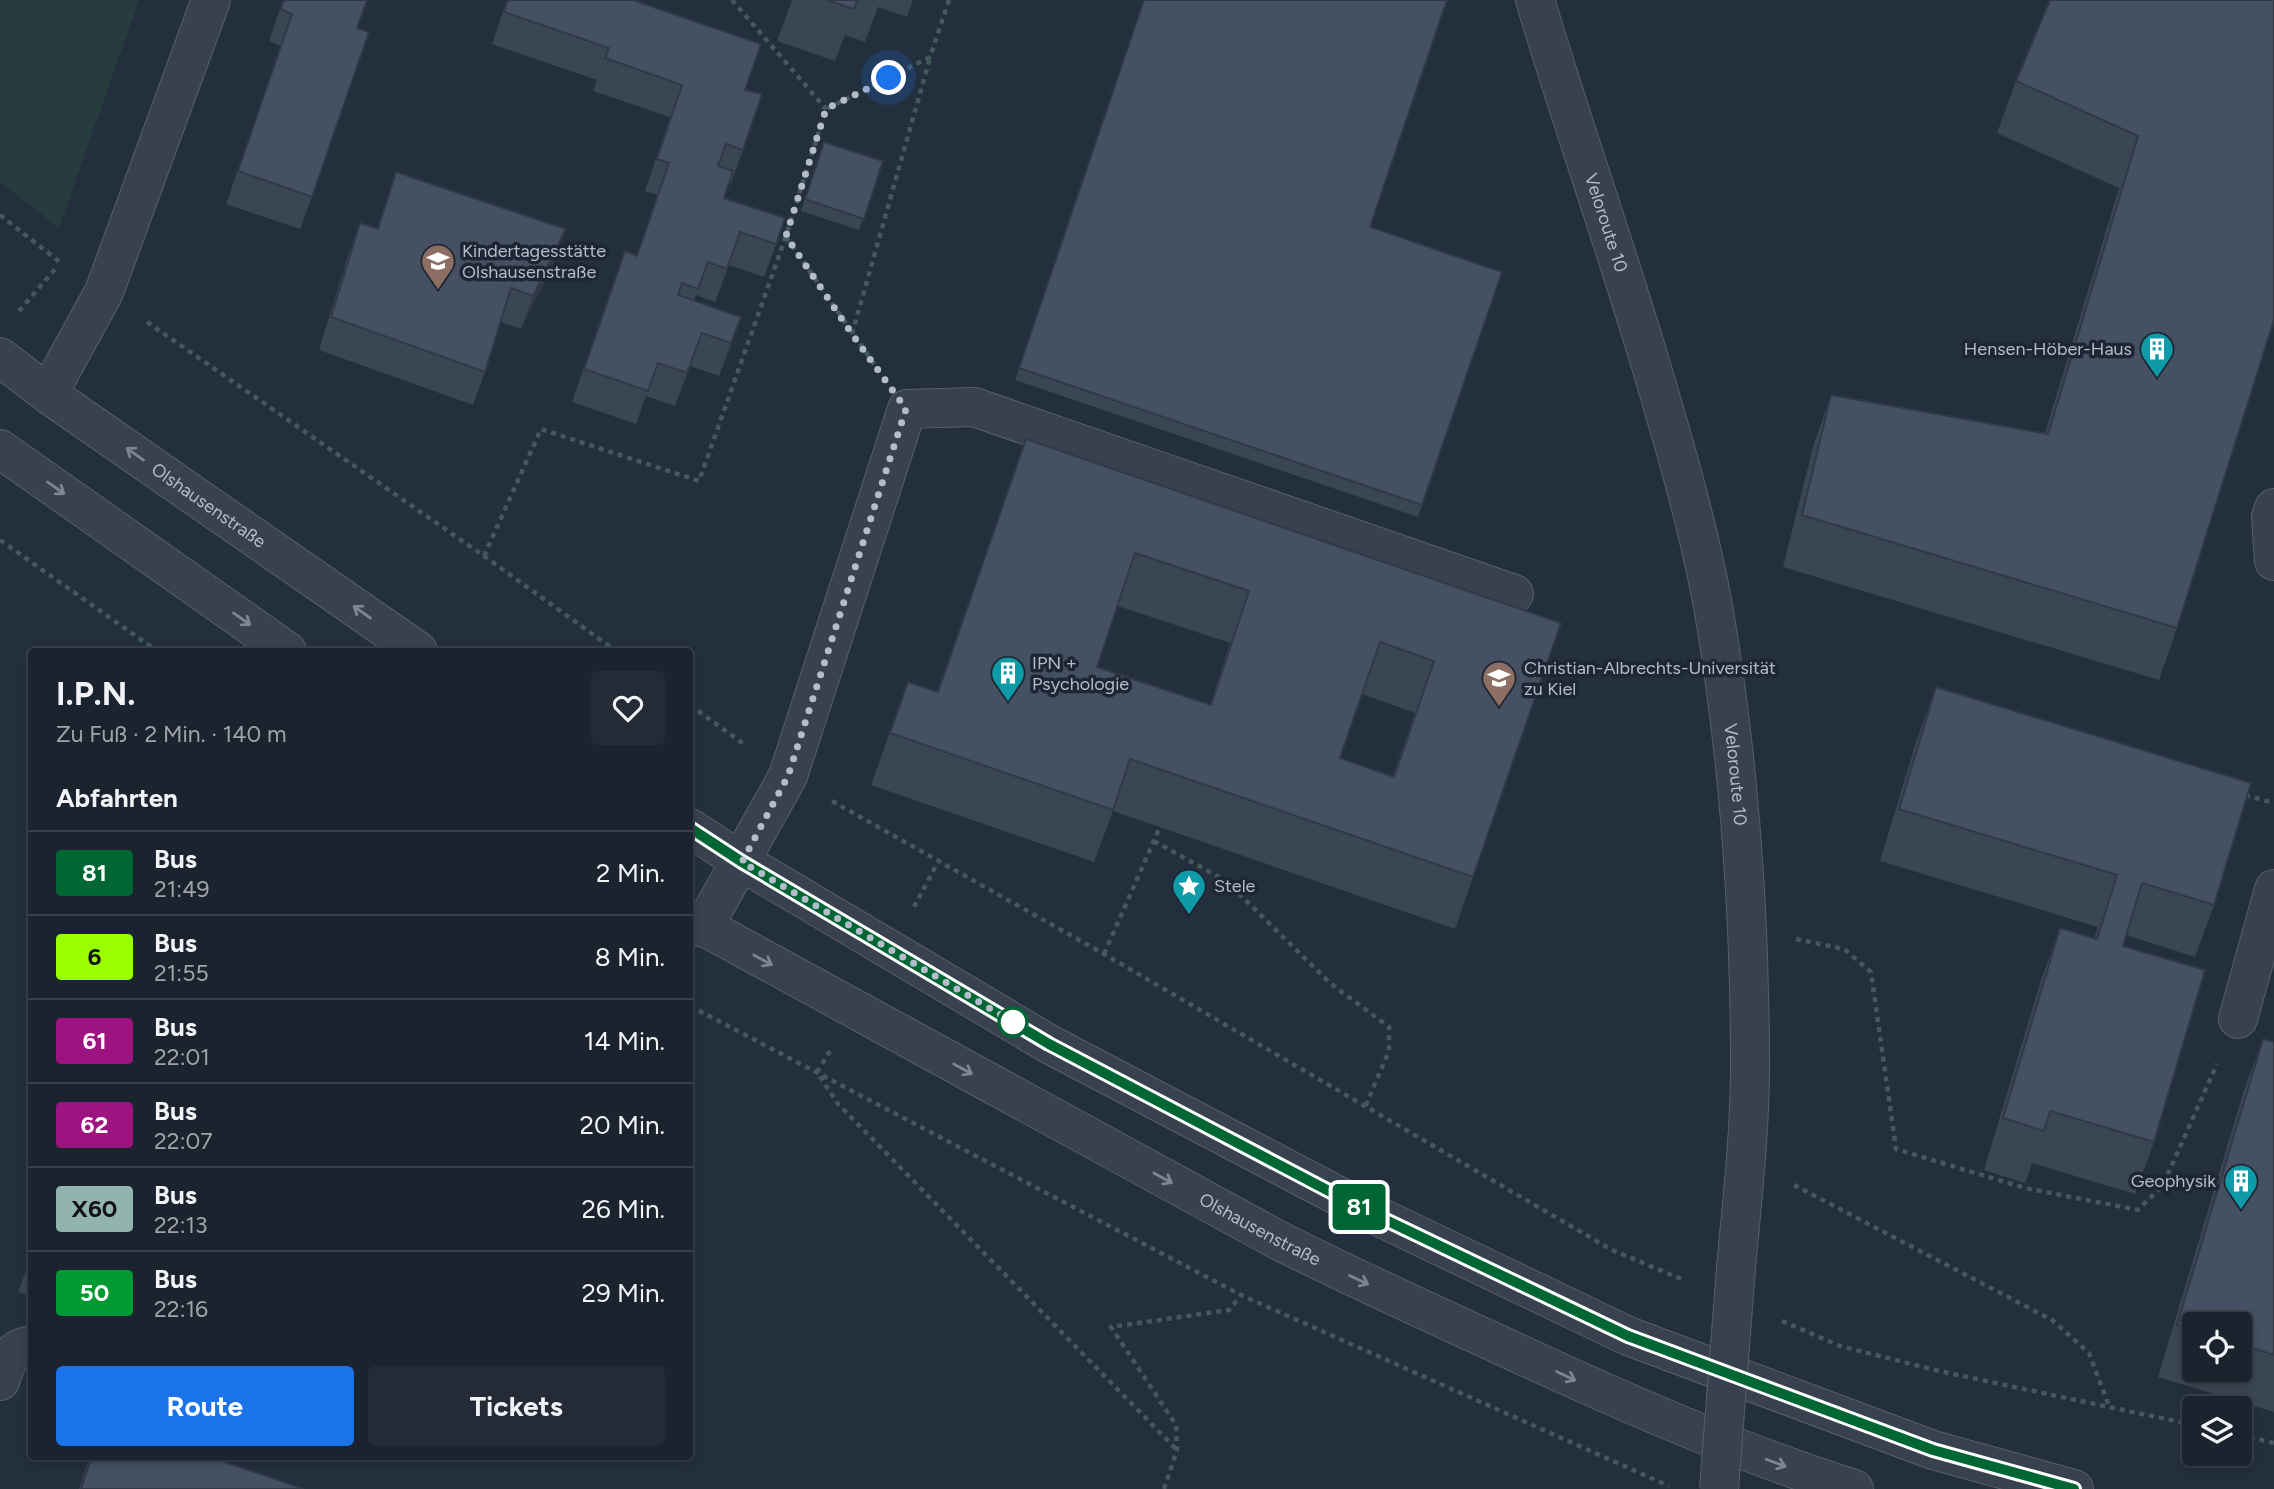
<!DOCTYPE html>
<html lang="de">
<meta charset="utf-8">
<style>
:root{--surface:#1b232e;--page:#242b36;--text:#f1f3f6;--muted:#a0a4aa;--line:#39404a;--accent:#1a73e8}
body{margin:0;font-family:Figtree,sans-serif;background:var(--page);color:var(--text);height:100vh;display:flex;flex-direction:column;font-size:26px;white-space:nowrap}
*{box-sizing:border-box;margin:0}
p{font-size:23px;color:var(--muted)}
.icon{flex:none;width:38px;height:38px;fill:none;stroke:currentColor;stroke-width:2;stroke-linecap:round;stroke-linejoin:round}
.map{position:relative;flex:1;overflow:hidden}
.panel{position:absolute;left:28px;top:648px;width:665px;height:812px;display:flex;flex-direction:column;background:var(--surface);border-radius:7px;box-shadow:0 4px 10px #0003,0 0 0 2px var(--line)}
.panel>*{flex:none}
.badge{padding:0 14px;border-radius:5px;font-size:24px;line-height:46px}
.controls{position:absolute;left:2182px;top:1312px;display:grid;gap:14px}
.controls a{display:grid;place-items:center;width:70px;height:70px;border-radius:7px;background:var(--surface);box-shadow:0 4px 10px #0003,0 0 0 2px var(--line);font-size:35px}
.you{position:absolute;width:35px;height:35px;margin:-18px;border:5px solid #fff;border-radius:50%;background:#1a73e8;box-shadow:0 0 0 10px #1a73e833}
.map>.badge{position:absolute;translate:-50% -50%;box-shadow:0 0 0 4px #fff}
h2{padding:0 28px;font-size:26px;line-height:63px}
.round{display:grid;place-items:center;flex:none;width:74px;height:74px;border-radius:7px;background:var(--page)}
.head{display:flex;align-items:center;justify-content:space-between;height:119px;padding:0 28px}
h1{font-size:33px;font-weight:700;line-height:52px}
.cta{display:flex;gap:14px;margin-top:auto;padding:14px 28px}
.cta a{flex:1;height:80px;border-radius:7px;background:var(--accent);color:#fff;font-size:28px;font-weight:700;line-height:80px;text-align:center}
.cta a+a{background:var(--page);color:var(--text)}
ul{padding:0;list-style:none}
li{display:flex;align-items:center;gap:21px;height:84px;padding:0 28px;border-top:2px solid var(--line)}
li div{flex:1}
li b{display:block;font-size:26px}
li em{font-style:normal}
li .badge{min-width:77px;font-weight:700;text-align:center}
.map>svg:first-child{display:block}
</style>
<div class="map">
<svg width="2274" height="1489" viewBox="0 0 2274 1489">
<rect width="100%" height="100%" fill="#242f3e"/>
<path fill="#263c3f" d="M 0,0 L 139,0 L 59,228 L 0,182 Z"/>
<g fill="none" stroke-linecap="round" stroke-linejoin="round">
<g stroke="#565f6c" stroke-width="40">
<g id="minor">
<path id="s1" d="M 1535,0 C 1576,137 1625,272 1664,410 C 1683,474 1701,540 1713,606 C 1739,757 1750,912 1750,1066 C 1750,1133 1742,1201 1736,1268"/>
<path id="s2" d="M 0,357 L 48,394 L 418,651"/>
<path d="M 48,394 L 104,292 L 211,0"/>
<path d="M 0,449 L 287,651"/>
<path d="M 2274,508 L 2271,517 L 2274,561"/>
<path d="M 690,828 L 742,862 L 1049,1044 L 1367,1211 L 1628,1336 L 1933,1450 L 2074,1489"/>
<path id="s3" d="M 690,919 L 1276,1239 C 1349,1276 1424,1310 1498,1344 C 1614,1398 1731,1450 1854,1489"/>
<path d="M 703,928 L 788,776 L 907,409 L 974,407 L 1514,594"/>
<path d="M 2238,1019 L 2274,889"/>
<path d="M 0,1381 C 7,1362 9,1348 32,1345"/>
</g>
</g>
<path stroke="#44595c" stroke-width="4.5" stroke-dasharray="5 5" stroke-linecap="butt" d="M 732,0 L 826,109
M 0,215 L 61,263
M 786,237 L 879,371
M 19,311 L 57,267
M 147,322 L 484,556 L 616,651
M 852,334 L 930,58
M 0,540 L 157,651
M 484,556 L 541,429 L 699,481 L 786,236 L 826,109 L 930,57 L 949,0
M 690,705 L 745,745
M 2245,795 L 2274,803
M 832,801 L 1104,954 L 1612,1250 L 1684,1280
M 1154,841 L 1226,881 L 1330,983 L 1389,1027 L 1389,1051 L 1365,1107
M 914,907 L 938,862
M 1796,939 L 1844,949 L 1871,972 L 1896,1149 L 2025,1188 L 2138,1210 L 2163,1185 L 2217,1064
M 1104,954 L 1160,827
M 690,1006 L 1241,1295 L 1669,1486
M 830,1051 L 817,1072 L 838,1104 L 1177,1450
M 1794,1185 L 2052,1320 L 2089,1353 L 2109,1406
M 1782,1321 L 1840,1346 L 1939,1371 L 2194,1425
M 2240,1435 L 2274,1443
M 1164,1489 L 1177,1450 L 1176,1425 L 1111,1327 L 1229,1310 L 1241,1295"/>
<use href="#minor" stroke="#38414e" stroke-width="38"/>
<g stroke="#565f6c" stroke-width="40" stroke-linecap="butt">
<path id="minor-bridge" d="M 1719,1489 L 1736,1268"/>
</g>
<use href="#minor-bridge" stroke="#38414e" stroke-width="38"/>
</g>
<path fill="#3b4654" fill-rule="evenodd" d="M 283,0 L 367,0 L 357,28 L 312,197 L 300,229 L 226,204 L 281,46 L 269,41 Z
M 507,0 L 633,0 L 745,90 L 743,150 L 731,183 L 729,182 L 724,198 L 776,244 L 764,277 L 729,265 L 715,302 L 696,295 L 694,301 L 741,317 L 719,376 L 690,366 L 675,406 L 646,396 L 636,424 L 572,402 L 613,284 L 637,256 L 657,195 L 645,191 L 670,117 L 593,91 L 597,80 L 492,44 Z
M 792,0 L 913,0 L 907,17 L 878,7 L 865,42 L 845,35 L 835,61 L 777,41 Z
M 1144,0 L 1370,227 L 1502,272 L 1418,517 L 1015,380 Z
M 2274,0 L 2177,628 L 2159,680 L 1783,567 L 1813,447 L 1831,395 L 2045,433 L 2119,188 L 1997,133 L 2016,81 Z
M 824,142 L 883,161 L 859,230 L 801,211 Z
M 396,172 L 554,262 L 521,329 L 501,322 L 485,372 L 473,405 L 319,350 L 348,256 L 360,223 L 377,228 Z
M 1026,439 L 1561,623 L 1455,929 L 1113,811 L 1094,862 L 871,785 L 908,682 L 937,692 ZM 1118,606 L 1230,643 L 1210,705 L 1097,667 ZM 1362,694 L 1415,713 L 1393,776 L 1340,758 Z
M 1936,687 L 2214,905 L 2195,957 L 2126,935 L 2123,946 L 2154,1142 L 2135,1194 L 2032,1163 L 2025,1183 L 1984,1170 L 2041,980 L 2060,928 L 2094,938 L 2098,927 L 1880,861 L 1917,739 Z
M 2263,1039 L 2274,1042 L 2274,1412 L 2158,1377 L 2244,1090 ZM 2194,1325 L 2240,1325 L 2240,1370 L 2194,1370 Z
M 32,1254 L 32,1297 L 18,1292 Z
M 90,1456 L 208,1456 L 304,1489 L 79,1489 Z"/>
<path fill="#303945" d="M 566,229 L 554,262 L 521,329 L 533,296 Z
M 741,317 L 730,350 L 719,376 L 731,343 Z"/>
<path fill="#455162" stroke="#303945" stroke-width="2" fill-rule="evenodd" d="M 284,0 L 367,0 L 357,28 L 369,32 L 312,197 L 238,171 L 292,14 L 281,9 Z
M 508,0 L 633,0 L 761,44 L 745,90 L 762,94 L 743,150 L 726,144 L 718,166 L 733,171 L 724,198 L 785,218 L 776,244 L 740,232 L 727,269 L 708,262 L 698,289 L 682,283 L 678,295 L 741,317 L 731,343 L 702,333 L 687,373 L 658,363 L 648,391 L 584,369 L 625,251 L 637,256 L 669,163 L 657,159 L 682,85 L 605,58 L 609,48 L 504,12 Z
M 827,0 L 857,0 L 854,9 Z
M 1144,0 L 1447,0 L 1370,227 L 1502,272 L 1422,505 L 1019,368 Z
M 2050,0 L 2274,0 L 2274,320 L 2177,628 L 1802,515 L 1831,395 L 2048,434 L 2138,136 L 2016,81 Z
M 824,142 L 883,161 L 864,219 L 805,199 Z
M 396,172 L 566,229 L 533,296 L 511,288 L 485,372 L 331,317 L 360,223 L 378,229 Z
M 1026,439 L 1561,623 L 1473,877 L 1130,759 L 1113,810 L 890,733 L 908,682 L 938,692 ZM 1135,553 L 1249,591 L 1211,705 L 1097,667 ZM 1380,642 L 1434,661 L 1394,777 L 1340,758 Z
M 1936,687 L 2251,783 L 2214,905 L 2142,883 L 2123,946 L 2205,970 L 2154,1142 L 2050,1111 L 2044,1131 L 2003,1118 L 2060,928 L 2097,939 L 2117,875 L 1899,809 Z
M 2263,1039 L 2274,1042 L 2274,1355 L 2240,1344 L 2240,1325 L 2194,1325 L 2194,1330 L 2177,1325 Z
M 92,1456 L 208,1456 L 304,1489 L 81,1489 Z"/>
<defs><path id="oneway-shaft" d="M-6 0H5M1.5-3L5.5 0L1.5 3" fill="none" stroke-width="1.6" stroke-linecap="round" stroke-linejoin="round" transform="scale(1.75)"/></defs>
<g stroke="#7c8592">
<use href="#oneway-shaft" transform="translate(135 454) rotate(-145)"/>
<use href="#oneway-shaft" transform="translate(56 488) rotate(35)"/>
<use href="#oneway-shaft" transform="translate(362 612) rotate(-145)"/>
<use href="#oneway-shaft" transform="translate(242 619) rotate(35)"/>
<use href="#oneway-shaft" transform="translate(763 960) rotate(29)"/>
<use href="#oneway-shaft" transform="translate(963 1069) rotate(29)"/>
<use href="#oneway-shaft" transform="translate(1163 1178) rotate(29)"/>
<use href="#oneway-shaft" transform="translate(1359 1280) rotate(25)"/>
<use href="#oneway-shaft" transform="translate(1566 1376) rotate(25)"/>
<use href="#oneway-shaft" transform="translate(1776 1463) rotate(21)"/>
</g>
<g fill="none" stroke-linecap="round" stroke-linejoin="round">
<g stroke="#fff" stroke-width="16">
<path id="line" d="M 690,828 L 742,862 L 1049,1044 L 1367,1211 L 1628,1336 L 1933,1450 L 2074,1489"/>
</g>
<use href="#line" stroke="#063" stroke-width="10"/>
<path stroke="#b4bcc9" stroke-width="7" stroke-dasharray="0 12.6" d="M 889,78 L 826,109 L 786,236 L 852,334 L 906,409 L 788,776 L 742,862 L 1013,1022"/>
</g>
<defs>
<g id="school-pin" transform="scale(1.75)"><path d="M0 17L-7.5 6A9.5 9.5 0 1 1 7.5 6Z" fill="#8d6e63" stroke="#1d2633"/><path d="M0-5L7-2L0 1L-7-2ZM-4 1L0 2.5L4 1V4Q0 6-4 4Z" fill="#fff"/></g>
<g id="building-pin" transform="scale(1.75)"><path d="M0 17L-7.5 6A9.5 9.5 0 1 1 7.5 6Z" fill="#0f9aa8" stroke="#1d2633"/><path d="M-4-6H4V6H1V3H-1V6H-4ZM-2.5-4.3h1.7v1.8h-1.7ZM.8-4.3h1.7v1.8H.8ZM-2.5-1h1.7V.8h-1.7ZM.8-1h1.7V.8H.8Z" fill="#fff"/></g>
<g id="university-pin" transform="scale(1.75)"><path d="M0 17L-7.5 6A9.5 9.5 0 1 1 7.5 6Z" fill="#8d6e63" stroke="#1d2633"/><path d="M0-5L7-2L0 1L-7-2ZM-4 1L0 2.5L4 1V4Q0 6-4 4Z" fill="#fff"/></g>
<g id="sight-pin" transform="scale(1.75)"><path d="M0 17L-7.5 6A9.5 9.5 0 1 1 7.5 6Z" fill="#0f9aa8" stroke="#1d2633"/><path d="M0-6L1.8-2.2L6-1.7L2.9 1.2L3.7 5.4L0 3.3L-3.7 5.4L-2.9 1.2L-6-1.7L-1.8-2.2Z" fill="#fff"/></g>
</defs>
<g fill-rule="evenodd">
<use href="#school-pin" x="438" y="261"/>
<use href="#building-pin" x="2157" y="349"/>
<use href="#building-pin" x="1008" y="673"/>
<use href="#university-pin" x="1499" y="678"/>
<use href="#sight-pin" x="1189" y="886"/>
<use href="#building-pin" x="2241" y="1181"/>
</g>
<circle fill="#fff" stroke="#063" stroke-width="3.5" cx="1013" cy="1022" r="14"/>
<g text-anchor="middle" stroke-width="7" stroke-linejoin="round" paint-order="stroke">
<g font-size="18" fill="#b4bcc9" stroke="#1d2633">
<text dy="6" stroke="none"><textPath href="#s1" startOffset="234">Veloroute 10</textPath></text>
<text dy="6" stroke="none"><textPath href="#s2" startOffset="256">Olshausenstraße</textPath></text>
<text dy="6" stroke="none"><textPath href="#s1" startOffset="802">Veloroute 10</textPath></text>
<text dy="6" stroke="none"><textPath href="#s3" startOffset="649">Olshausenstraße</textPath></text>
</g>
<g font-size="18" fill="#b4bcc9" stroke="#1d2633" text-anchor="start">
<text x="462" y="257">Kindertagesstätte<tspan x="462" dy="21">Olshausenstraße</tspan></text>
<text x="2132" y="355" text-anchor="end">Hensen-Höber-Haus</text>
<text x="1032" y="669">IPN +<tspan x="1032" dy="21">Psychologie</tspan></text>
<text x="1524" y="674">Christian-Albrechts-Universität<tspan x="1524" dy="21">zu Kiel</tspan></text>
<text x="1214" y="892">Stele</text>
<text x="2216" y="1187" text-anchor="end">Geophysik</text>
</g>
</g>
</svg>
<div class="controls">
<a><svg class="icon" aria-label="locate" viewBox="0 0 24 24"><circle cx="12" cy="12" r="6"/><path d="M12 2v4M12 18v4M2 12h4M18 12h4"/></svg></a>
<a><svg class="icon" aria-label="layers" viewBox="0 0 24 24"><path d="M12 4l9 5-9 5-9-5zM3 14l9 5 9-5"/></svg></a>
</div>
<div class="you" style="left:889px;top:78px"></div>
<b class="badge" style="left:1359px;top:1207px;background:#063;color:#fff">81</b>
<section class="panel">
<div class="head"><div><h1>I.P.N.</h1><p>Zu Fuß · 2 Min. · 140 m</p></div><a class="round"><svg class="icon" aria-label="heart" viewBox="0 0 24 24"><path d="M12 20l-8-8c-3-5 5-10 8-4 3-6 11-1 8 4z"/></svg></a></div>
<h2>Abfahrten</h2>
<ul>
<li><span class="badge" style="background:#063;color:#fff">81</span><div><b>Bus</b><p>21:49</p></div><em>2 Min.</em></li>
<li><span class="badge" style="background:#9f0;color:#111">6</span><div><b>Bus</b><p>21:55</p></div><em>8 Min.</em></li>
<li><span class="badge" style="background:#9d1380;color:#fff">61</span><div><b>Bus</b><p>22:01</p></div><em>14 Min.</em></li>
<li><span class="badge" style="background:#9d1380;color:#fff">62</span><div><b>Bus</b><p>22:07</p></div><em>20 Min.</em></li>
<li><span class="badge" style="background:#92b4af;color:#111">X60</span><div><b>Bus</b><p>22:13</p></div><em>26 Min.</em></li>
<li><span class="badge" style="background:#093;color:#fff">50</span><div><b>Bus</b><p>22:16</p></div><em>29 Min.</em></li>
</ul>
<div class="cta"><a>Route</a><a>Tickets</a></div>
</section>
</div>
